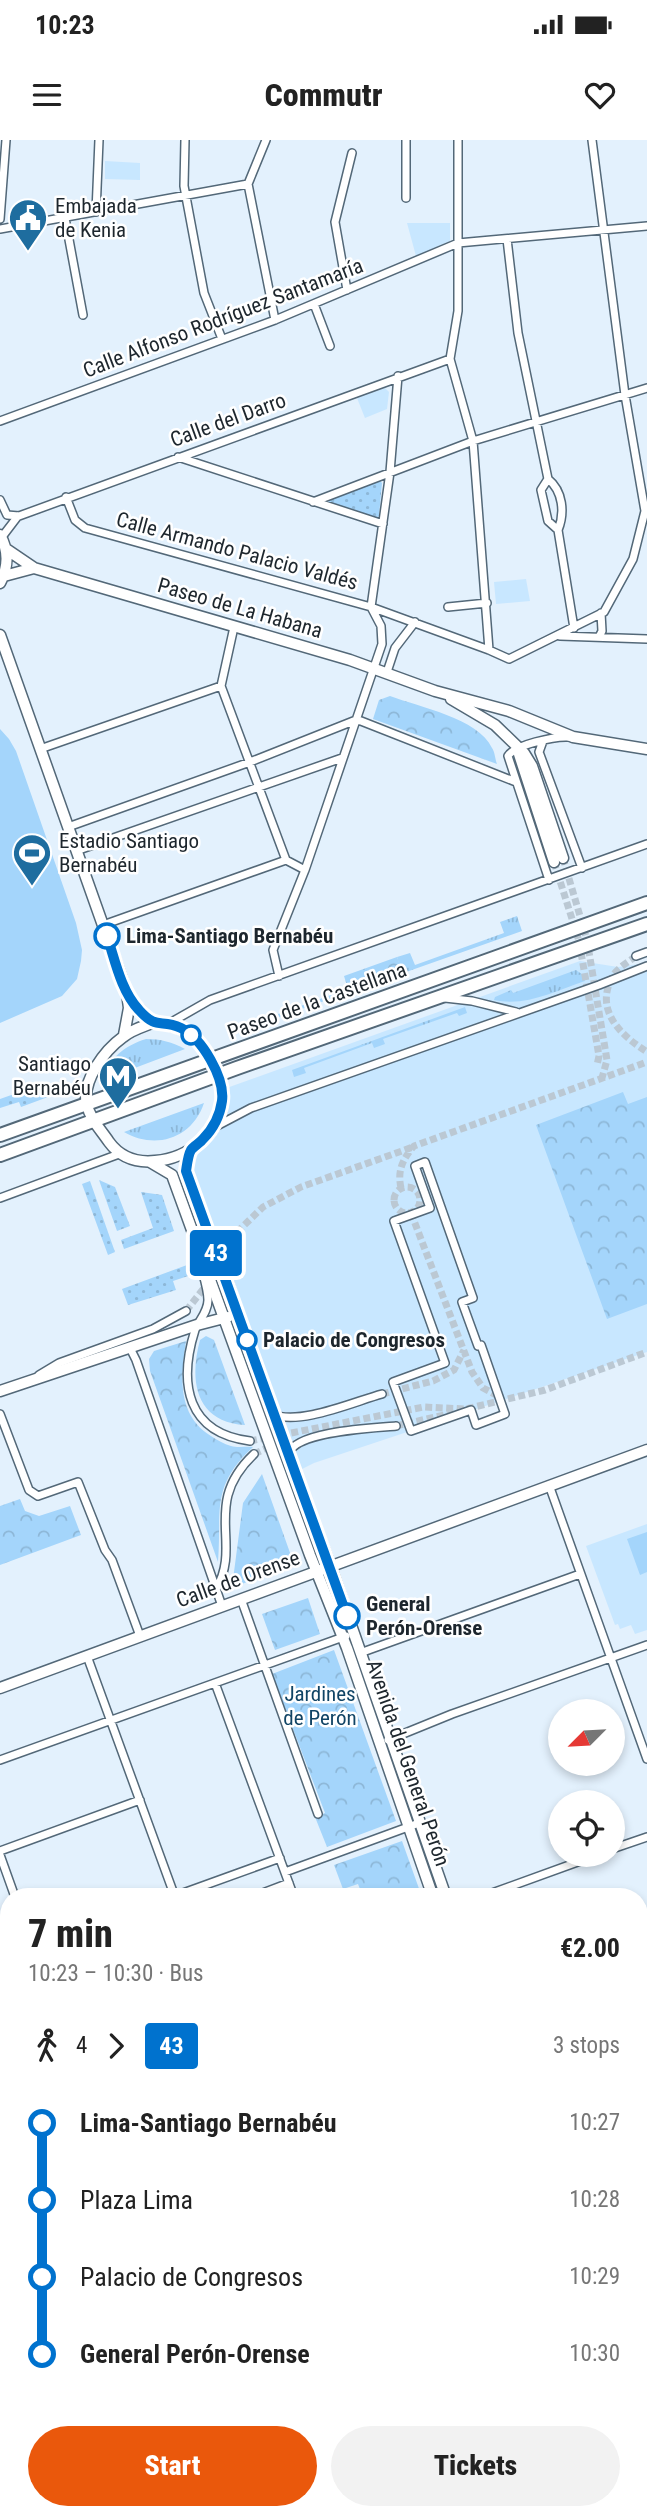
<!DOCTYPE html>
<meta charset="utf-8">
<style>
:root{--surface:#fff;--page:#f2f2f2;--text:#222;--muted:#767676;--accent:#ea580c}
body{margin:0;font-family:"Roboto Condensed",sans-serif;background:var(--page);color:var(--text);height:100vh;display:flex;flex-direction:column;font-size:26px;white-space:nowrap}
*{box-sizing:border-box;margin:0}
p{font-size:23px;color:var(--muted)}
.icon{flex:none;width:38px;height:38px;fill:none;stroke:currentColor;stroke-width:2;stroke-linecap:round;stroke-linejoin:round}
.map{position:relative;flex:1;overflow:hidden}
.sheet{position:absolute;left:0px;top:1748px;width:648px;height:632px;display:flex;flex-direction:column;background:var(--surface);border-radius:28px 28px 0 0;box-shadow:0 4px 10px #0003}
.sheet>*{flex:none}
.badge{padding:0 14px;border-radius:5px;font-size:24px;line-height:46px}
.needle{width:46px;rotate:246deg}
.fabs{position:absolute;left:548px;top:1559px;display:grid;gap:14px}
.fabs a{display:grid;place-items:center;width:77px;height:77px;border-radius:50%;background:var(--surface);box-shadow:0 4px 10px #0003;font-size:35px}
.map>.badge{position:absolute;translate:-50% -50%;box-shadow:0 0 0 4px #fff}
.legs{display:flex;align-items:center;gap:10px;height:77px;padding:0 28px;font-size:23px}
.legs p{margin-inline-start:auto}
.summary{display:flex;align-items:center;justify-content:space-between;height:119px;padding:0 28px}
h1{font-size:38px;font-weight:800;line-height:52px}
.primary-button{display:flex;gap:14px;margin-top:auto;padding:14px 28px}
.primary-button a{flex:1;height:80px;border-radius:42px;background:var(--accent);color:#fff;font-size:28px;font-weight:800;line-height:80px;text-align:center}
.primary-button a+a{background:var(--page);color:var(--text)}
ul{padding:0 28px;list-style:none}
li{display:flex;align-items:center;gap:24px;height:77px;font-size:26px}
li i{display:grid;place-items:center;width:10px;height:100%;margin:0 9px;background:currentColor}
li i::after{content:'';width:18px;height:18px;margin:-9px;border:5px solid;border-radius:50%;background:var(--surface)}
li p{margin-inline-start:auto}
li:first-child i{background:linear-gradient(#0000 50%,currentColor 0)}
li:last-child i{background:linear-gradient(currentColor 50%,#0000 0)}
.status{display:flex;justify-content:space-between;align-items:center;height:49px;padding:0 35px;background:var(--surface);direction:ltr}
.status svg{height:19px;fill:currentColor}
header{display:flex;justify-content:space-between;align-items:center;height:91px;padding:0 28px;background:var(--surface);font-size:32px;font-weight:800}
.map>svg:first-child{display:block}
</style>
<div class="status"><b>10:23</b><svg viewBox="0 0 49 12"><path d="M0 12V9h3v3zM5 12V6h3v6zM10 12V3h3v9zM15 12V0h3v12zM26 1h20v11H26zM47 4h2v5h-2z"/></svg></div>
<header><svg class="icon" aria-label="menu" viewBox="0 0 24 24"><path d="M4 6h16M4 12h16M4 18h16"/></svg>Commutr<svg class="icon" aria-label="heart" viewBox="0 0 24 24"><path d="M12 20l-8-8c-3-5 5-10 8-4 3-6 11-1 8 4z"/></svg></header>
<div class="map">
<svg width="647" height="2379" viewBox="0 0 647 2379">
<defs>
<pattern id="grass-tufts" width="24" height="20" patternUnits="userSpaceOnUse" patternTransform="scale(1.75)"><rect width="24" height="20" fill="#a4d5fb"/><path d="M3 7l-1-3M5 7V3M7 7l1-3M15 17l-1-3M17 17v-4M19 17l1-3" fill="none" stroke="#8db7d7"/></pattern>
<pattern id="forest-crowns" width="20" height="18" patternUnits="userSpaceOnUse" patternTransform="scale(1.75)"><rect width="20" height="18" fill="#a4d5fb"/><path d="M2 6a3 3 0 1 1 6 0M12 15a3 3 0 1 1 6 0" fill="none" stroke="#8db7d7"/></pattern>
<pattern id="garden-dots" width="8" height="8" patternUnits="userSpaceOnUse" patternTransform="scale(1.75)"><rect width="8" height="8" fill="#a4d5fb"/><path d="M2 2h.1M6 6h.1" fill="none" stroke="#8db7d7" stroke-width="1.8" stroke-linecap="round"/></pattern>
</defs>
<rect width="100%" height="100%" fill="#e3f1fd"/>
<path fill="#c8e7ff" d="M 105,21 L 140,23 L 140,40 L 105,39 Z
M 407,83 L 450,83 L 450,101 L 416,116 Z
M 385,248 L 389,252 L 387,269 L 365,278 L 357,258 Z
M 526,439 L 530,461 L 496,464 L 494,442 Z
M 580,821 L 618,827 L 647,823 L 647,1212 L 314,1323 L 296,1332 L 188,1038 L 191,1010 L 212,988 L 221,950 Z
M 647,1384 L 647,1490 L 635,1494 L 631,1485 L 620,1489 L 618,1484 L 615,1485 L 586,1406 Z
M 647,2147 L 647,2305 L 643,2306 L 639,2288 L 639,2150 Z"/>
<path fill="url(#grass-tufts)" d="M 517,776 L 522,791 L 279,877 L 278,874 L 401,830 L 397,817 L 410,813 L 415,825 L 504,793 L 500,782 Z
M 576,830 L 583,835 L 585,841 C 555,851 526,867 494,860 L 495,857 L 511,850 L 513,853 Z
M 465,867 L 467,873 L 459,876 L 457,873 L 383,899 L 385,904 L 374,908 L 372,903 L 304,928 L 306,933 L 294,937 L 292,930 Z
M 146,899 C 161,899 172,902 185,909 L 103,940 C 110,917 124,906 146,899 Z
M 204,963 C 192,999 155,1010 124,992 Z"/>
<path fill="url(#forest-crowns)" d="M 390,556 C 419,567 478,578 492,608 C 495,612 495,619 497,624 L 373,579 L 379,560 Z
M 397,817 L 402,830 L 348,849 L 344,836 Z
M 623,952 L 628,964 L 647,957 L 647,1164 L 607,1179 L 536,985 Z
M 206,1196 L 214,1200 L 245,1285 C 195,1282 189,1240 200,1200 Z
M 186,1201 C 181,1236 176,1274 211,1296 C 217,1300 224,1304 231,1306 C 238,1308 247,1306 253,1307 C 210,1347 222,1371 218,1422 L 150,1231 L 149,1219 L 154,1211 Z
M 262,1334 L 294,1424 L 229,1449 L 234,1432 L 243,1363 Z
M 20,1359 L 25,1371 L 39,1376 L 70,1366 L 81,1395 L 0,1425 L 0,1366 Z
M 308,1458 L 320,1494 L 275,1510 L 262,1474 Z
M 334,1510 L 396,1681 L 327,1707 L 315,1677 L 325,1673 L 272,1534 Z
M 402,1701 L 422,1757 L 363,1757 L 358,1744 L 343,1749 L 334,1725 Z"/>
<path fill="url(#garden-dots)" d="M 380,341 L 382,343 L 379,376 L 376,378 L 328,362 L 330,360 Z
M 48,942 L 48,957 L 21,967 L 19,962 L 0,968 L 0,959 Z
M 99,1040 L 115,1047 L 130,1086 L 117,1091 Z
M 90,1041 L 115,1112 L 108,1115 L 82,1044 Z
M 141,1052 L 162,1055 L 174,1091 L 124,1109 L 121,1100 L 153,1088 Z
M 187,1125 L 191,1135 L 173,1141 L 176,1150 L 128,1165 L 122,1149 Z"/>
<path fill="#a4d5fb" d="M 0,589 L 9,599 L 16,611 L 76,783 L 82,810 L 81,821 L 77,839 L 62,856 L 0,883 Z
M 647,1392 L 647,1432 L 640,1435 L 627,1399 Z"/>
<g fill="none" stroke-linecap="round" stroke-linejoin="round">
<path stroke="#bbc8d3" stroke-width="7" stroke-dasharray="7 3.5" stroke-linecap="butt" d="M 563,718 L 587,800 L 607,920 L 602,938
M 554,722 L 579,801 L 599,916 L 597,925
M 636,816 C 630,821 619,827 614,834 C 593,869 619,894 647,912
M394 1060a13 13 0 1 1 26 0a13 13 0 1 1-26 0Z
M 401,1048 C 397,1030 403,1019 414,1006 L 647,922
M 411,1073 L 472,1232 L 483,1248 L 500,1257
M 186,1171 L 215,1134 L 236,1093 L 263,1067 L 301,1047 L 413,1007
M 382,1254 L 433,1241 L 454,1230 L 464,1210
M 396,1286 L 457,1272
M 250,1301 L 424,1267 L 466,1269 L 545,1250 L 647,1212
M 254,1314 L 285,1300"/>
<g stroke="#536878" stroke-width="10">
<path id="street" d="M 185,0 L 184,46 L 204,153 L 222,199
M 458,0 L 458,171 L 450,219 L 473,301 L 489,510
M 248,44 L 275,180
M 406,58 L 406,0
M 96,72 L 99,0
M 65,78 L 83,175
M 0,79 L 6,0
M 0,89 L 248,44 L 266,0
M 507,99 L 518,193 L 548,339
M 347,150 L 335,82 L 352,13
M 314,164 L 330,206
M 0,281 L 275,180 L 458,103 L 647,86
M 178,317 L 383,384
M 548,339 L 541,350 L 548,381 L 558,390
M 548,339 C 563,351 565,373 558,390
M 66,357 L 75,380 L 85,388 L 371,467 L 489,510 L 509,519 L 604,472 L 633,419 L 645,371 L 625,255 L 592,0
M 0,360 L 7,375 L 19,376 L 450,219
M 313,362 L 473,301 L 647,248
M 558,390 L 574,488
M 2,397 L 18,376
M 448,467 L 487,463
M 234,487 L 221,546 L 286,720 L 305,730
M 560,496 L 647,499
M 599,497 L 602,491 L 601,473
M 387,532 L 395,508 L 415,482
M 356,580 L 361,581 L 516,642
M 543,601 L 539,612 L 582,728
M 40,609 L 221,546
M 68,687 L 250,622 L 356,580
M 76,711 L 342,618
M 549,740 L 508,616 C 514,605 555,596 569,597
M 103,785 L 286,720
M 636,816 L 647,812
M 279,836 L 273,810 L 305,730 L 382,504 L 381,486 L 371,467 L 390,332 L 398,236
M 445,858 L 472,861 L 516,872
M 168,884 L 210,860 L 647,704
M 213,988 L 251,968 L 599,845 L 647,826
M 425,1022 L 473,1158 L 462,1162 L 478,1206 L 481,1205 L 505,1274 L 476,1285 L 471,1270 L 411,1291 L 393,1242 L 445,1223 L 394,1081 L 430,1068 L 415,1026 Z
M 0,1058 L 119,1014
M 200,1123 C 203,1135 208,1149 208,1160 C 208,1172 199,1180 195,1190 C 178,1244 187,1293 250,1301
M 130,1208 L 136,1220 L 222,1466
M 39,1235 L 59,1223 L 153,1189 L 186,1171
M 0,1274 L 29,1350 L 38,1356 L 78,1342 L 105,1410 L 112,1420 L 140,1496
M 272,1274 C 299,1286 353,1262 382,1254
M 289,1313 C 297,1291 374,1288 396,1286
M 549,1345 L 647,1619
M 216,1449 C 243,1404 201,1364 254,1314
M 241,1459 L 318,1674
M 360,1513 L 580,1434
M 87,1516 L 175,1757
M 215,1543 L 294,1757
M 388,1600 L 452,1574 L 647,1505
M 0,1620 L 346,1496
M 612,1709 L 647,1697
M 0,1711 L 140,1660
M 0,1715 L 15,1757
M 285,1732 L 419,1683
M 172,1757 L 280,1718
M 252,1757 L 289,1743
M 481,1757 L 597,1715
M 643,1870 L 647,1889
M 0,1936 L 9,1933
M 0,2021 L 9,2054
M 639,2097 L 647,2095
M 0,2112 L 9,2110
M 0,2215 L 9,2214
M 640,2328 L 647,2346
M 0,2330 L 9,2379
M 95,2371 L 97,2379
M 195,2371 L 196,2379
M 303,2371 L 305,2379
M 381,2371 L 383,2379
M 548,2371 L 550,2379"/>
</g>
<g stroke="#536878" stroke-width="13">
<path id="secondary" d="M 0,395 C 9,411 8,428 0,443
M 6,409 L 34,428 L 350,520 L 435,551 L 509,571 L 573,597 L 647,609
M 4,436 L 34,428
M 0,495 L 127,853 L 129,868 L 124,895
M 451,559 L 495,585 L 524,613 L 532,626 L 563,718
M 517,608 L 554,722
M 129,857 L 152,883
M 152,883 C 187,884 202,900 215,931 C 218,939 222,948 222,957 C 224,992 187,1019 155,1021 C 136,1023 120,1017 109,1002 C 101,990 90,979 87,965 C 81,941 105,910 123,897 C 131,890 142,887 152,883 Z
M 191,1010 L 186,1031 L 188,1038 L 222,1126 L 272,1274 L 330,1425 L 446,1757
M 150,1022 L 172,1035 L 310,1415 L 347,1508 L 433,1757
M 0,1251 L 197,1185 L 228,1177
M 0,1548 L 647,1310
M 0,2008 L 9,2007
M 639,2329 L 647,2326
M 476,2379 L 501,2371"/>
</g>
<g stroke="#536878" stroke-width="16">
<path id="highway" d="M 0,995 L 647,763
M 0,1015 L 237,928 L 647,784"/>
</g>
<use href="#street" stroke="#fff" stroke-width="7"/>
<use href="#secondary" stroke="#fff" stroke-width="10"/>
<use href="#highway" stroke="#fff" stroke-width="12"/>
</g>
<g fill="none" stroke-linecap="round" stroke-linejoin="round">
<g stroke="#fff" stroke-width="16">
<path id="line-1" d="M 107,796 C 115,820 121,851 139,870 C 158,891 160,878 181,888 C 202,898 225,938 222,961 C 220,975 213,989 203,999 C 200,1003 194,1006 191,1010 C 188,1015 187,1025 186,1031 L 347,1476"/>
</g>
<use href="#line-1" stroke="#0072ce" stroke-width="10"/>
</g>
<defs>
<g id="civic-pin" transform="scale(2.0125)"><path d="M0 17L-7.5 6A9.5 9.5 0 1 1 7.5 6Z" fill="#1e6d9f" stroke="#fff"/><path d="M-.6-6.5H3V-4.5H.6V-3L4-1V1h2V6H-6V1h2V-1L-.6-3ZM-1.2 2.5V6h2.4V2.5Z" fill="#fff"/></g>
<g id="stadium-pin" transform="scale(2.0125)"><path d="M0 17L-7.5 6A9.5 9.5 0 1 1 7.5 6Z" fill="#1e6d9f" stroke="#fff"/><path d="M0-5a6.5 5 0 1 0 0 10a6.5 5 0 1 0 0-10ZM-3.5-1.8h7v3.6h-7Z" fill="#fff"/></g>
<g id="metro-pin" transform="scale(2.0125)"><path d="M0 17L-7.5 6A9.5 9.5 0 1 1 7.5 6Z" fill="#1e6d9f" stroke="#fff"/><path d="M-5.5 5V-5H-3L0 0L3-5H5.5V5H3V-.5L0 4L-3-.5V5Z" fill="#fff"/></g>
</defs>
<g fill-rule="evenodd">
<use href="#civic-pin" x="28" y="78"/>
<use href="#stadium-pin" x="32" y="713"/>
<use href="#metro-pin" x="118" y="936"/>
</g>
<g fill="#fff" stroke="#0072ce" stroke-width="3.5">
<circle cx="107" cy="796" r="12"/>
<circle cx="191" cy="895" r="9"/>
<circle cx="247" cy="1200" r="9"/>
<circle cx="347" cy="1476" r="12"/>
</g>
<g text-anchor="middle" stroke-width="5" stroke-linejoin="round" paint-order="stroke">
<g font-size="21" fill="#1d262d" stroke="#fff" text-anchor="start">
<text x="55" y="73">Embajada<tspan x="55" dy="24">de Kenia</tspan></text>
<text x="59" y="708">Estadio Santiago<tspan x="59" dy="24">Bernabéu</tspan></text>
<text x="91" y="931" text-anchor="end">Santiago<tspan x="91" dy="24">Bernabéu</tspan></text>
</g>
<g font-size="21" fill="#1d262d" stroke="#fff">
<text transform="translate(223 178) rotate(-21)" y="7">Calle Alfonso Rodríguez Santamaría</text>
<text transform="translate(228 280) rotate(-20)" y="7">Calle del Darro</text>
<text transform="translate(237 411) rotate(15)" y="7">Calle Armando Palacio Valdés</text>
<text transform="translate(240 468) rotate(16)" y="7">Paseo de La Habana</text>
<text transform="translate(317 861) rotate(-20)" y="7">Paseo de la Castellana</text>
<text transform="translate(238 1439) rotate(-20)" y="7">Calle de Orense</text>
<text transform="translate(408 1623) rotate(71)" y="7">Avenida del General Perón</text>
</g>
<g font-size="21" font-weight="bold" fill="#1d262d" stroke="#fff" text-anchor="start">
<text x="126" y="803">Lima-Santiago Bernabéu</text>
<text x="263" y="1207">Palacio de Congresos</text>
<text x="366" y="1471">General<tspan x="366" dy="24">Perón-Orense</tspan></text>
</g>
<g font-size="21" fill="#104465" stroke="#fff">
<text x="320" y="1561">Jardines<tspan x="320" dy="24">de Perón</tspan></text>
</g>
</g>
</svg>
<div class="fabs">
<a><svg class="needle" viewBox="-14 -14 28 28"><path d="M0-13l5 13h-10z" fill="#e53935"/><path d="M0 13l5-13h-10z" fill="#767676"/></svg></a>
<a><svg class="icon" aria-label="locate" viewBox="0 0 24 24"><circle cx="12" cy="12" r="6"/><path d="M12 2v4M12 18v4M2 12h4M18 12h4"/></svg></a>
</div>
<b class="badge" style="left:216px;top:1113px;background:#0072ce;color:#fff">43</b>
<section class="sheet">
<div class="summary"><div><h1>7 min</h1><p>10:23 – 10:30 · Bus</p></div><b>€2.00</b></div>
<div class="legs"><svg class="icon" aria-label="walk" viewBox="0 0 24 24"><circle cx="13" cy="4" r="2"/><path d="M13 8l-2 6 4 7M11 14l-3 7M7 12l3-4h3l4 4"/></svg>4<svg class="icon" aria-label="forward" viewBox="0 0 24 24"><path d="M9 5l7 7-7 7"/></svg><b class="badge" style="background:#0072ce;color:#fff">43</b><p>3 stops</p></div>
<ul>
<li><i style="color:#0072ce"></i><b>Lima-Santiago Bernabéu</b><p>10:27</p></li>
<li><i style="color:#0072ce"></i><span>Plaza Lima</span><p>10:28</p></li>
<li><i style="color:#0072ce"></i><span>Palacio de Congresos</span><p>10:29</p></li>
<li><i style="color:#0072ce"></i><b>General Perón-Orense</b><p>10:30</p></li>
</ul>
<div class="primary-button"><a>Start</a><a>Tickets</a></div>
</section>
</div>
